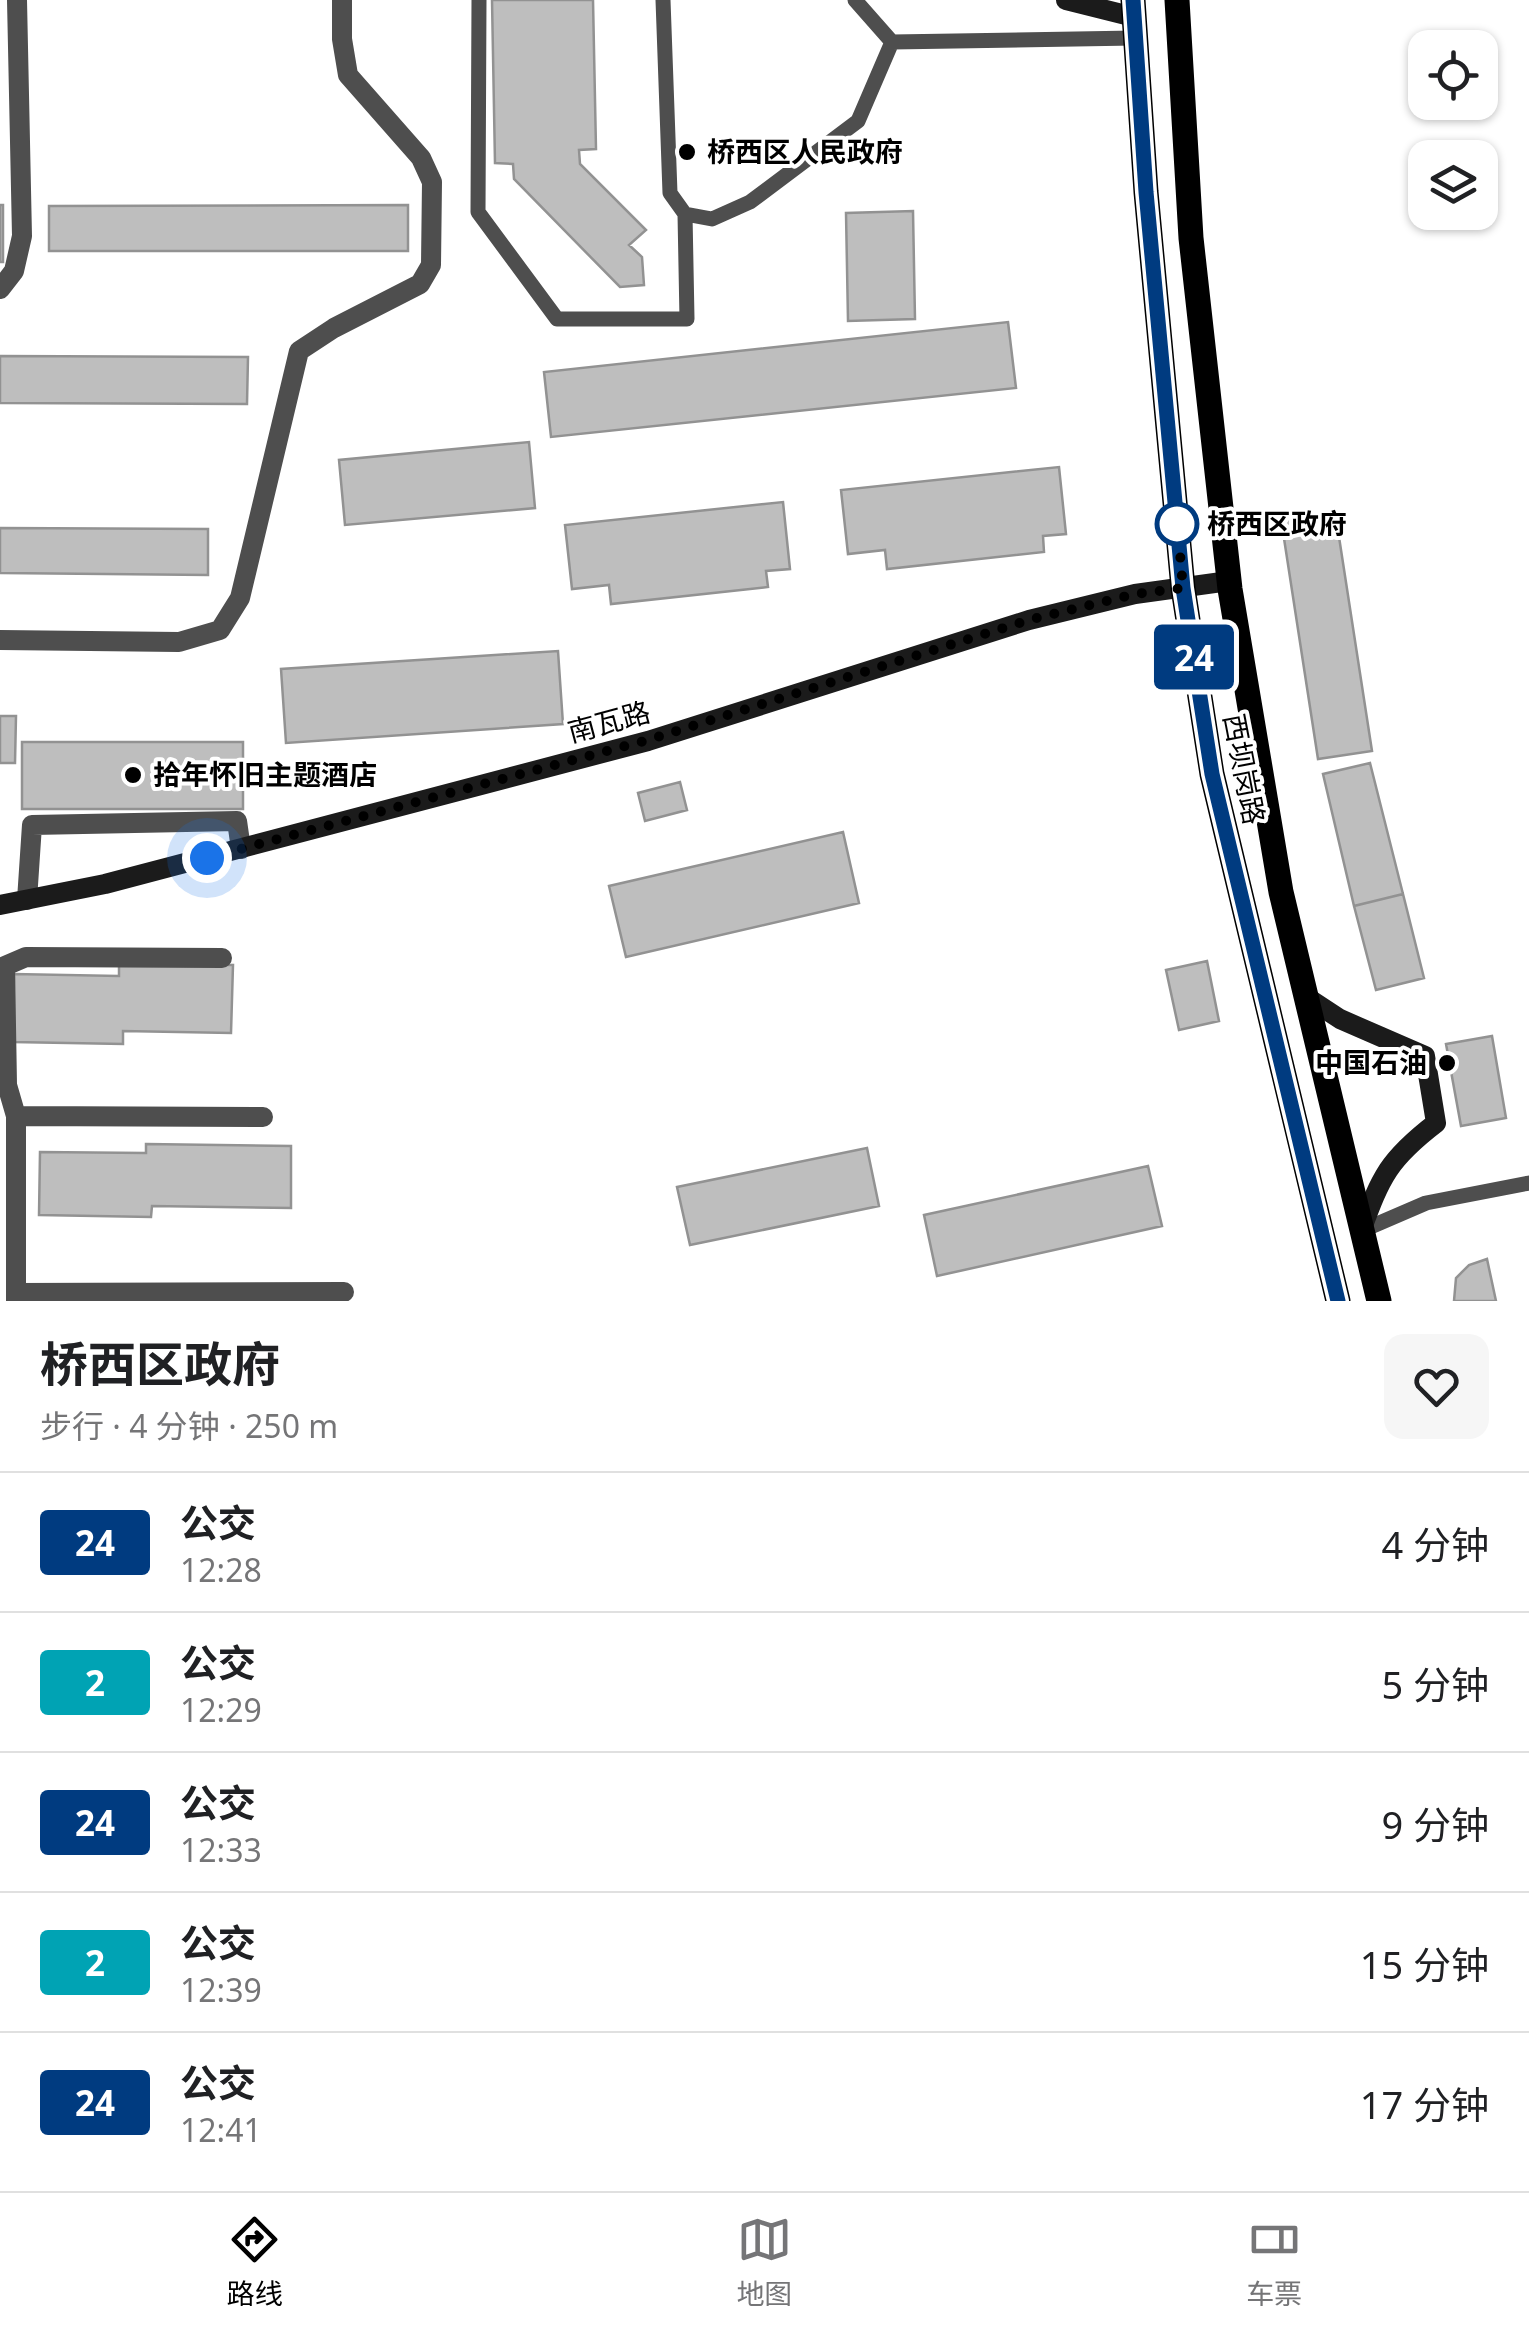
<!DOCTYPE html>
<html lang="zh">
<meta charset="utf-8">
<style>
:root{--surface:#fff;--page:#f6f6f6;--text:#202124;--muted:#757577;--line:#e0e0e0;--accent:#000}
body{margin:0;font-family:"Noto Sans","Noto Sans SC",sans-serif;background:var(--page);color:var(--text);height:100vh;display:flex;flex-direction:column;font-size:38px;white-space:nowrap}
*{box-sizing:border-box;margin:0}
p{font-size:32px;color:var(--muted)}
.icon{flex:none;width:55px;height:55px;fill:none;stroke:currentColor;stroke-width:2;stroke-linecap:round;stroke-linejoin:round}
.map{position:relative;height:1301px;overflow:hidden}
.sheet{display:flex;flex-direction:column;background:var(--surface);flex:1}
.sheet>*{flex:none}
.badge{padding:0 20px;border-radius:8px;font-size:35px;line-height:65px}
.buttons{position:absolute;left:1408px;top:30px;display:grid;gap:20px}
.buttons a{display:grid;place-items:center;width:90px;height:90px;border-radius:20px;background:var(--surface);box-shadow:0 2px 8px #0004;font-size:50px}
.you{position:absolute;width:50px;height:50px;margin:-25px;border:8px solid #fff;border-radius:50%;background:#1a73e8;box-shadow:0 0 0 15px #1a73e833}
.map>.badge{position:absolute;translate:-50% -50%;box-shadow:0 0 0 5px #fff}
.round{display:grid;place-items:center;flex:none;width:105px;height:105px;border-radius:20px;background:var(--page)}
.overview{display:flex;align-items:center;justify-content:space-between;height:170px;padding:0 40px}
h1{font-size:48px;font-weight:700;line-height:75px}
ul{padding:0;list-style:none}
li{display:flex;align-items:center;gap:30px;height:140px;padding:0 40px;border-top:2px solid var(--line)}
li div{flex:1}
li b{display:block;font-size:38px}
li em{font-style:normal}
li .badge{min-width:110px;font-weight:700;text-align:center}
.tab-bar{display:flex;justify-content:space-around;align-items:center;height:140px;border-top:2px solid var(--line);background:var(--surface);font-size:28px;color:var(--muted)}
.tab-bar a{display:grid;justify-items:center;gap:5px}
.tab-bar .current{color:var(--accent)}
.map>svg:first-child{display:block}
</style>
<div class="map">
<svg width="1529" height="1301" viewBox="0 0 1529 1301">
<rect width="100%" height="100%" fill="#fff"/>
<path fill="#bebebe" stroke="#929292" stroke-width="2.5" d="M 492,0 L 593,0 L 596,149 L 579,150 L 580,164 L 646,230 L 629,245 L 642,257 L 644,285 L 620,287 L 514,179 L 513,164 L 495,163 Z
M 0,205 L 3,205 L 3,262 L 0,262 Z
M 408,205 L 408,251 L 49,251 L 49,206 Z
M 913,211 L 915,319 L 848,321 L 846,213 Z
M 1008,322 L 1016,388 L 551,437 L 544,372 Z
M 0,356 L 248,357 L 247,404 L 0,403 Z
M 529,442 L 535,508 L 345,525 L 339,460 Z
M 1059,467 L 1066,534 L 1043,536 L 1044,552 L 887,569 L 885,550 L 848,554 L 841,490 Z
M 783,502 L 790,569 L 766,571 L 768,587 L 611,604 L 609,585 L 572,589 L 565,525 Z
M 1335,511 L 1372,751 L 1318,759 L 1281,519 Z
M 0,528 L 208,529 L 208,575 L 0,573 Z
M 558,651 L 563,724 L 286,743 L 281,669 Z
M 0,716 L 16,716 L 15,763 L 0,763 Z
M 22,742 L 243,742 L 243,809 L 22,809 Z
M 1370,763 L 1403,894 L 1354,906 L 1323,774 Z
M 680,782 L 687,810 L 645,821 L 638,793 Z
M 843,832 L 859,903 L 626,957 L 609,886 Z
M 1403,894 L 1424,978 L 1376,990 L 1354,906 Z
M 1207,961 L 1219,1021 L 1179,1030 L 1166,970 Z
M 119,963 L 233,965 L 231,1033 L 123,1031 L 123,1044 L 13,1042 L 14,974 L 119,976 Z
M 1492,1036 L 1506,1118 L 1461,1126 L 1446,1044 Z
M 146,1144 L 291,1146 L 291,1208 L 152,1206 L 151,1217 L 39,1215 L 40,1152 L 146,1153 Z
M 867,1148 L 879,1206 L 690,1245 L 677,1187 Z
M 1148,1166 L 1162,1226 L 937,1276 L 924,1215 Z
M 1487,1259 L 1496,1301 L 1454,1301 L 1456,1278 L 1469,1265 Z"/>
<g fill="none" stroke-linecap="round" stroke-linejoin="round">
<path stroke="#4e4e4e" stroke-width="15" d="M 479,0 L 478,212 L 557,319 L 687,319 L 685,214
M 663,0 L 670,193 L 685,214 L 712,219 L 750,202 L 858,121 L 892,42
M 855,0 L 892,42 L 1135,38
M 1361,1231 L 1426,1203 L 1529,1183"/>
<path stroke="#4e4e4e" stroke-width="20" d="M 0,289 L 14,271 L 22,236 L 17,0
M 0,640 L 179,642 L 220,630 L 240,598 L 299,351 L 334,328 L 420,284 L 431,265 L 432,182 L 421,158 L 348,75 L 342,39 L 342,0
M 27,900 L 32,825 L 237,821 L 241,849
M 16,1116 L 263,1117
M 16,1293 L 344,1292
M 16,1301 L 16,1116 L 7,1085 L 5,966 L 26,957 L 222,958"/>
<path stroke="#1b1b1b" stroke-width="20" d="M 1066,0 L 1134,17
M 0,905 L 105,884 L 648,741 L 1029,620 L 1135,594 L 1229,581
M 1305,996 L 1340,1019 L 1425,1056 L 1436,1123 C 1389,1159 1381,1176 1361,1231"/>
<path stroke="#000" stroke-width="25" d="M 1133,0 L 1146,192 L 1183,588 L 1212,774 L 1338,1301
M 1177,0 L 1191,238 L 1230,589 L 1281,892 L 1379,1301"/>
</g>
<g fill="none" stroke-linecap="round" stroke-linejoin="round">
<g stroke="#fff" stroke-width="22">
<path id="line" d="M 1133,0 L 1146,192 L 1183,588 L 1212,774 L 1338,1301"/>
</g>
<use href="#line" stroke="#003b80" stroke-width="15"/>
<path stroke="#000" stroke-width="10" stroke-dasharray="0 18" d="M 207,858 L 648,740 L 1029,620 L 1135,594 L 1183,588 L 1176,508 L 1177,524"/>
</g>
<g fill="#000" stroke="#fff" stroke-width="4">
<circle cx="687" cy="152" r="10"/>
<circle cx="133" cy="775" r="10"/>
<circle cx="1447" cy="1063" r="10"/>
</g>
<circle fill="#fff" stroke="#003b80" stroke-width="5" cx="1177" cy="524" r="20"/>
<g text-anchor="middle" stroke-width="8" stroke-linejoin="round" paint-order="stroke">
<g font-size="28" font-weight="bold" fill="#000" stroke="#fff" text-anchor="start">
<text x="707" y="162">桥西区人民政府</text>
<text x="153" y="785">拾年怀旧主题酒店</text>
<text x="1427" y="1073" text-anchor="end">中国石油</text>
</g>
<g font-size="28" font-weight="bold" fill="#000" stroke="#fff" text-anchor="start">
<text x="1207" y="534">桥西区政府</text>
</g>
<g font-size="28" fill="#000" stroke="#fff">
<text transform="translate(609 722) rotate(-15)" y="10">南瓦路</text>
<text transform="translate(1244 769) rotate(79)" y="10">西坝岗路</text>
</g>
</g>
</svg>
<div class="buttons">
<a><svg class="icon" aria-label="locate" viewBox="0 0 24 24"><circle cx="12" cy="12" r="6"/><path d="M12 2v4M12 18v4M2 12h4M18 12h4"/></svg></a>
<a><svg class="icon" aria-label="layers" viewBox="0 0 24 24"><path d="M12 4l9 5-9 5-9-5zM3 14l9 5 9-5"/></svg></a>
</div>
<div class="you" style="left:207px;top:858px"></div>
<b class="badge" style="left:1194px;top:657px;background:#003b80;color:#fff">24</b>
</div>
<section class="sheet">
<div class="overview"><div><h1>桥西区政府</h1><p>步行 · 4 分钟 · 250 m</p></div><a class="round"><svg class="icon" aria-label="heart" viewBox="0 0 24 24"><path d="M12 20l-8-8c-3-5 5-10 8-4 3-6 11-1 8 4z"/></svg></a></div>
<ul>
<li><span class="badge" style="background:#003b80;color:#fff">24</span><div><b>公交</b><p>12:28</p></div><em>4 分钟</em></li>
<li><span class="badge" style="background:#00a3b4;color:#fff">2</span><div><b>公交</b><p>12:29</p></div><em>5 分钟</em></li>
<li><span class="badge" style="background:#003b80;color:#fff">24</span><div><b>公交</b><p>12:33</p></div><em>9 分钟</em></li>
<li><span class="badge" style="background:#00a3b4;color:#fff">2</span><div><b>公交</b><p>12:39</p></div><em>15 分钟</em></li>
<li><span class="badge" style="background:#003b80;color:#fff">24</span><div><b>公交</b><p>12:41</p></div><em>17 分钟</em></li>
</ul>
</section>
<nav class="tab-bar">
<a class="current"><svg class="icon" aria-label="directions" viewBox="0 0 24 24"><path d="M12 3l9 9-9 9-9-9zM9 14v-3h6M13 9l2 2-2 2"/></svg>路线</a>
<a><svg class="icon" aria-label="map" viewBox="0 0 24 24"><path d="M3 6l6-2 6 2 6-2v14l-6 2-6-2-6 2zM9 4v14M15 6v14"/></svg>地图</a>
<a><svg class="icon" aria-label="tickets" viewBox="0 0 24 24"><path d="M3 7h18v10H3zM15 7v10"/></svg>车票</a>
</nav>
